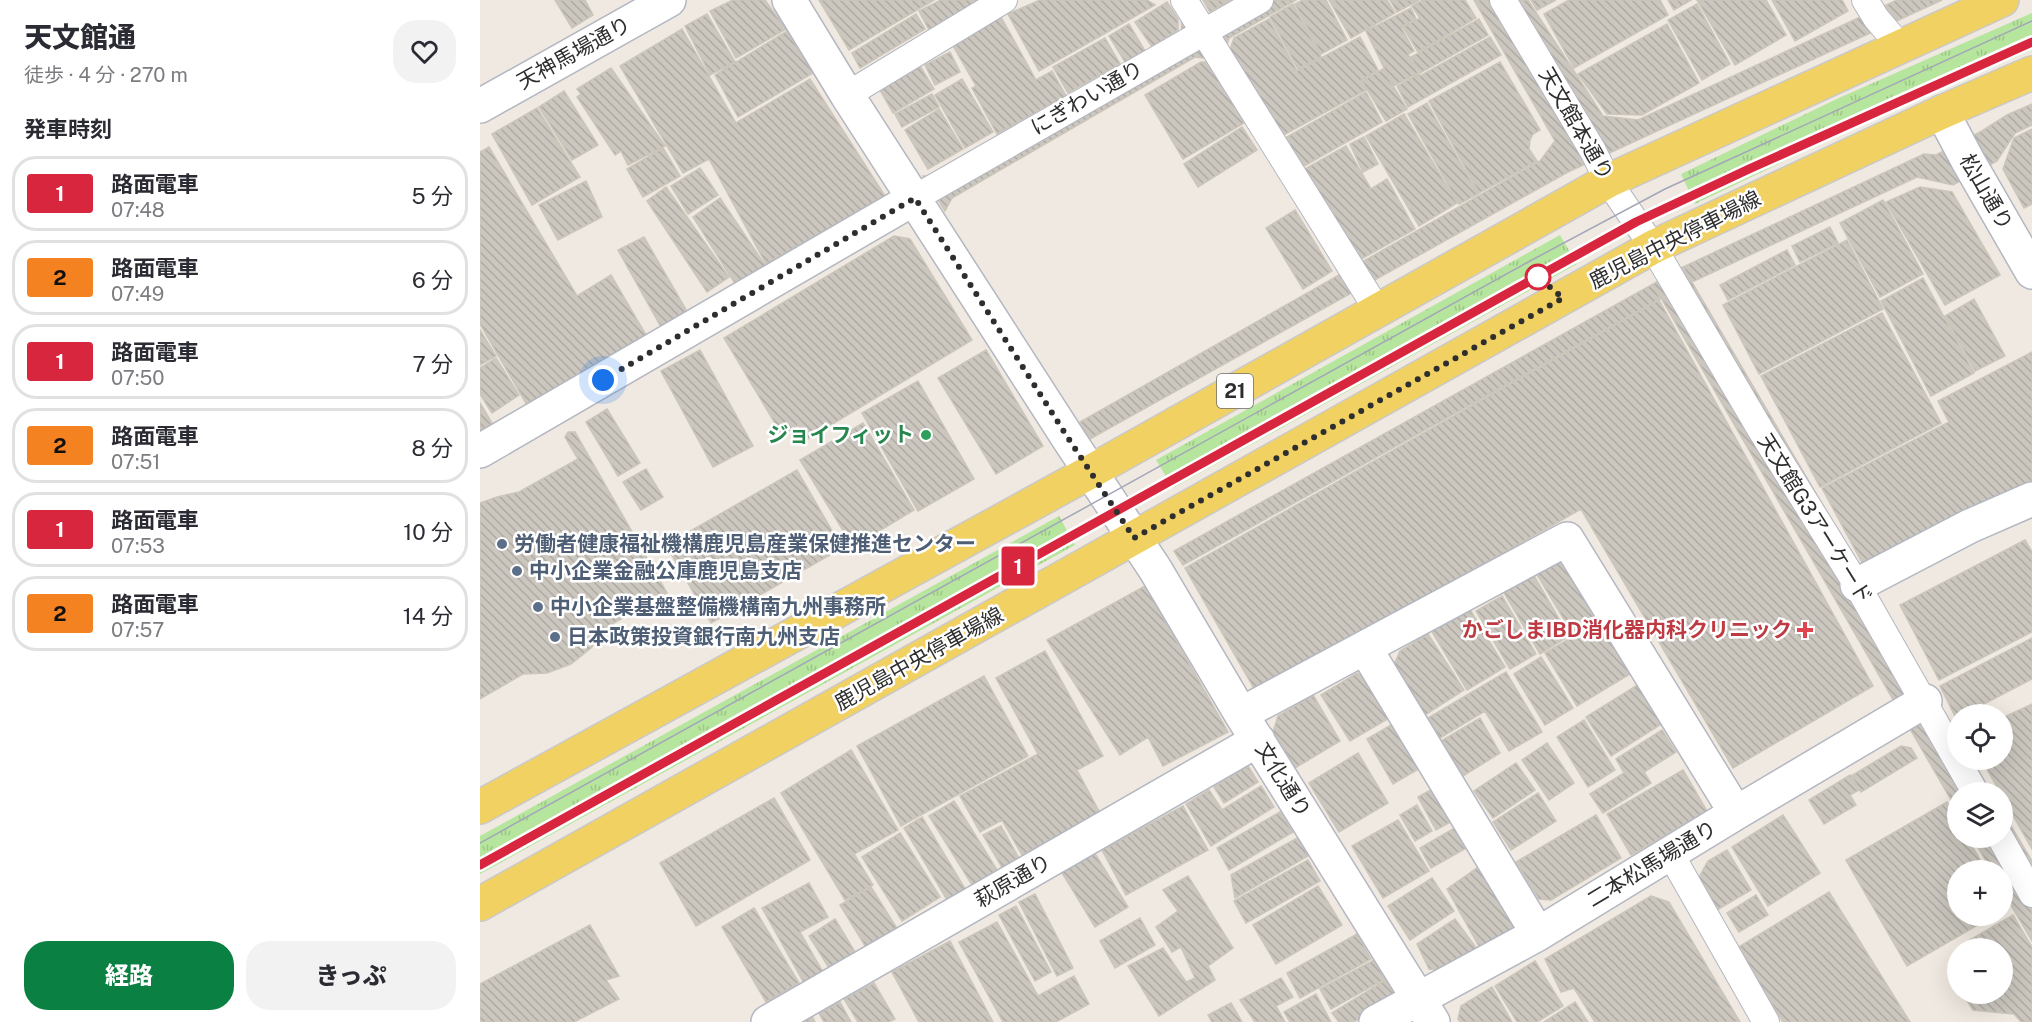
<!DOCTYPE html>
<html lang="ja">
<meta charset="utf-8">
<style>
:root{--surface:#fff;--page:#f2f2f3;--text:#2b2b33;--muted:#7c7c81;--line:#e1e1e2;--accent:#0b8043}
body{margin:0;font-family:"Public Sans","Noto Sans JP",sans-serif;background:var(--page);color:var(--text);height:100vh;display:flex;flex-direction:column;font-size:22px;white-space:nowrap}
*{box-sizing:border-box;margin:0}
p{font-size:20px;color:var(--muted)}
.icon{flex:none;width:33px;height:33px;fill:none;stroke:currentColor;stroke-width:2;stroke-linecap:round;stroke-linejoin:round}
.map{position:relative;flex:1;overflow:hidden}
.panel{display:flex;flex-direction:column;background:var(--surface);width:480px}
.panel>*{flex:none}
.badge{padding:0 12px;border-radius:4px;font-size:21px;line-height:39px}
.tools{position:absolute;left:1467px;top:704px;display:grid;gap:12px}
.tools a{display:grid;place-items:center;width:66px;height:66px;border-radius:50%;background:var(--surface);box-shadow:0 6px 24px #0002;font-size:30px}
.you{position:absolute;width:30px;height:30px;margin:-15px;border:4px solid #fff;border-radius:50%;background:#1a73e8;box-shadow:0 0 0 9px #1a73e833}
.map>.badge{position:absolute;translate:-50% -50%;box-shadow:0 0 0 3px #fff}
h2{padding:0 24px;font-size:22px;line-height:54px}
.round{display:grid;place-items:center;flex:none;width:63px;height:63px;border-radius:24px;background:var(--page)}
.headline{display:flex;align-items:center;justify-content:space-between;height:102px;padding:0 24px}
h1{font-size:28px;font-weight:800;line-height:45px}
.primary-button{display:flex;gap:12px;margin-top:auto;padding:12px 24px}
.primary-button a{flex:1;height:69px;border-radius:24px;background:var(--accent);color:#fff;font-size:24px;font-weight:800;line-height:69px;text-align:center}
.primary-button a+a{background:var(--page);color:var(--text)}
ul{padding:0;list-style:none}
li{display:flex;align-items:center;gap:18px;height:75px;margin:0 12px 9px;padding:0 12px;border:3px solid var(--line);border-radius:24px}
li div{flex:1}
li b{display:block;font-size:22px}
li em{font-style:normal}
li .badge{min-width:66px;font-weight:700;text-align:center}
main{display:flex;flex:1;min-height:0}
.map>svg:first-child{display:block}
</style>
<main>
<section class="panel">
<div class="headline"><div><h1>天文館通</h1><p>徒歩 · 4 分 · 270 m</p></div><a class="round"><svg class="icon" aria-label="heart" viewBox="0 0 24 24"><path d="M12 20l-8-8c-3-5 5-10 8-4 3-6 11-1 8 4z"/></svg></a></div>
<h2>発車時刻</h2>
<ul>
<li><span class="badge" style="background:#d7263d;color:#fff">1</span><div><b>路面電車</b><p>07:48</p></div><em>5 分</em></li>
<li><span class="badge" style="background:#f58220;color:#111">2</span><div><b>路面電車</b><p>07:49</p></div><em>6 分</em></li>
<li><span class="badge" style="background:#d7263d;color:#fff">1</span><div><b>路面電車</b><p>07:50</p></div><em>7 分</em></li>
<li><span class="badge" style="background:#f58220;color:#111">2</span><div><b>路面電車</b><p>07:51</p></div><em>8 分</em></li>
<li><span class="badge" style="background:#d7263d;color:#fff">1</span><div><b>路面電車</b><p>07:53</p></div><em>10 分</em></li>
<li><span class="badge" style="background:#f58220;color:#111">2</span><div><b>路面電車</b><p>07:57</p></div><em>14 分</em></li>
</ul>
<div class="primary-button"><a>経路</a><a>きっぷ</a></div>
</section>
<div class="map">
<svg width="1552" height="1022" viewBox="0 0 1552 1022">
<defs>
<pattern id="grass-tufts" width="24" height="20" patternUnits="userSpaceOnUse" patternTransform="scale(1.5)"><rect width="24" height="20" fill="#b6e59e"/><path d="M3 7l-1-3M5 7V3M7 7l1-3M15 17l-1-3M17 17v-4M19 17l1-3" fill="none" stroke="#9dc588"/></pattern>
<pattern id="building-back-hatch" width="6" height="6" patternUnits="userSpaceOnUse" patternTransform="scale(1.5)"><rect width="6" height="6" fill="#cbc7bf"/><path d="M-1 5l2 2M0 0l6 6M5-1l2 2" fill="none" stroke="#afaba4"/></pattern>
</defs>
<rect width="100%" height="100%" fill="#efe9e1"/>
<path fill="url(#grass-tufts)" d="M 1552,13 L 1552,50 L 1374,128 L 1215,204 L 1201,174 L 1361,97 Z
M 1080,235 L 1097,264 L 693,488 L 676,460 Z
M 579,516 L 595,545 L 0,874 L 0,836 Z"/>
<path fill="url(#building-back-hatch)" stroke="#cbc5ba" stroke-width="1.5" d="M 75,0 L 105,0 L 113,15 L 92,28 Z
M 253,0 L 285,0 L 306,29 L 256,58 L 230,11 Z
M 339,0 L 454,0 L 369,50 Z
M 461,0 L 500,0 L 449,30 L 439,11 Z
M 560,0 L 667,0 L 675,5 L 559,71 L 528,14 Z
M 723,0 L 751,0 L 730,12 Z
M 767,0 L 816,0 L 749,38 L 744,52 L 731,59 L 715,57 L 472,198 L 465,211 L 443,176 L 457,176 L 702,35 L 701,16 L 733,19 Z
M 823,0 L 846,0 L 867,40 L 841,54 L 815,4 Z
M 849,0 L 907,0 L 915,13 L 871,38 Z
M 910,0 L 939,0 L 917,12 Z
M 943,0 L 985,0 L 996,18 L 938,52 L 923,27 L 940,18 L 932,6 Z
M 994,0 L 1048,0 L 1123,116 L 1158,120 L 1417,0 L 1462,0 L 1088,172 L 610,439 L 600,422 L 1060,161 L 1075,141 Z
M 1051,0 L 1076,0 L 1057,10 Z
M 1089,0 L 1180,0 L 1188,15 L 1094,68 L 1064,14 Z
M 1188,0 L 1211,0 L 1194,10 Z
M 1217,0 L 1286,0 L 1306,35 L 1255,65 Z
M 1292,0 L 1362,0 L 1368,11 L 1315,41 Z
M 687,2 L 698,19 L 698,30 L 672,47 L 655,22 Z
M 813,4 L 841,57 L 818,69 L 790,17 Z
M 1217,4 L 1250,64 L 1222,80 L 1188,20 Z
M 931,8 L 936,19 L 921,27 L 934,51 L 928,54 L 938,73 L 913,86 L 886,31 Z
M 227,14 L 255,62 L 230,75 L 205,26 Z
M 436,14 L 445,29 L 380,68 L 372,53 Z
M 521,17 L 556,80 L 572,71 L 586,96 L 517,134 L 492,88 L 496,86 L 472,44 Z
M 789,19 L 817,71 L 880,37 L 898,70 L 881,80 L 886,90 L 798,138 L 750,50 L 754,38 Z
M 999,19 L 1008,35 L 940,73 L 931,57 Z
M 649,24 L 665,51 L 645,62 L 629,36 Z
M 1187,24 L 1219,83 L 1162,115 L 1127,114 L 1098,74 Z
M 202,29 L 256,123 L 330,79 L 405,196 L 286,264 L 229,159 L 203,173 L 140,66 Z
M 307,31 L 333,73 L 258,117 L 235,75 Z
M 1010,37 L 1021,55 L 928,107 L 917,86 L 939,74 L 940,76 Z
M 625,38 L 640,64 L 588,93 L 573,67 Z
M 470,52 L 480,72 L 455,85 L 445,65 Z
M 721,62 L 729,62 L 764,123 L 703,159 L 665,95 Z
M 1020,62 L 1060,130 L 1053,134 L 1050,140 L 1049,149 L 1057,161 L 999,193 L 949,101 Z
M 440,66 L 454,89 L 413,113 L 400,90 Z
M 131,68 L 185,146 L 148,165 L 141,151 L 135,155 L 97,97 L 101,94 L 97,89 Z
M 903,69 L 927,109 L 906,121 L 882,81 Z
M 482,79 L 513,132 L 485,148 L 455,95 Z
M 84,91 L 118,145 L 92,160 L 59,107 Z
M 886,92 L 902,122 L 817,170 L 800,141 Z
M 452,94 L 459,107 L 422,127 L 415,114 Z
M 947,103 L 998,194 L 979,204 L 928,114 Z
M 1552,104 L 1552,125 L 1535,133 L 1517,161 L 1473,185 L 1437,177 L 1212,282 L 1203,267 L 1444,154 L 1456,155 L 1502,131 L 1527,115 Z
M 57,108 L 100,177 L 52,205 L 12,134 Z
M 459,109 L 483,149 L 448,169 L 425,130 Z
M 924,114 L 977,203 L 939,226 L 886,136 Z
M 762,127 L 777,150 L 718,187 L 704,164 Z
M 1552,129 L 1552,204 L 1544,208 L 1523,169 L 1534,138 Z
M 884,137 L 898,164 L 883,172 L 870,144 Z
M 866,146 L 891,189 L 907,179 L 935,229 L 874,263 L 823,170 Z
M 9,147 L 97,296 L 131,275 L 166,335 L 47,405 L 0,324 L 0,152 Z
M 183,148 L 200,176 L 163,197 L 147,169 Z
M 220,168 L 238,195 L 208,214 L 191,186 Z
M 106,181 L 122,217 L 78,240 L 59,205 Z
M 186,187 L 249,277 L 227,292 L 167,201 Z
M 1440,187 L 1472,192 L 1520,275 L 1465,305 L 1406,202 Z
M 240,198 L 287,268 L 256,285 L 213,217 Z
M 1403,200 L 1443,274 L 1400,297 L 1360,223 Z
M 815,210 L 852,271 L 823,289 L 786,228 Z
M 1350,227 L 1358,243 L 1320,262 L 1312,246 Z
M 414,236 L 430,239 L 492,340 L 326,440 L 318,425 L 302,435 L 244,338 Z
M 164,237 L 208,313 L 181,327 L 138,250 Z
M 1367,240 L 1403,309 L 1279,374 L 1243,305 Z
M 1307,250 L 1315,265 L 1248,300 L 1240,285 Z
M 1203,267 L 1478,735 L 1478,759 L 1492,759 L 1511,792 L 1478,792 L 1478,812 L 1173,284 Z
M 1443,278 L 1494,373 L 1451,396 L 1401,301 Z
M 1173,284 L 1180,299 L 703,565 L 694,551 Z
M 1494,299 L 1525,356 L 1495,371 L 1465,316 Z
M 1179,300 L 1393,686 L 1253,768 L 1101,509 L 776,692 L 705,568 Z
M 1402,313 L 1461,423 L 1340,487 L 1281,376 Z
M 0,330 L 16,356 L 0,365 Z
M 220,350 L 273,446 L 233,467 L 181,371 Z
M 506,350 L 563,446 L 516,474 L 458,378 Z
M 1552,352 L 1552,484 L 1386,570 L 1342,488 L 1469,422 L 1458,401 Z
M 16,358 L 39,395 L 12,413 L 0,394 L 0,368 Z
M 438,381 L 494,479 L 438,511 L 382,413 Z
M 0,403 L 12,423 L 0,431 Z
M 127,409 L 160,463 L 138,476 L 106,422 Z
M 383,423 L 434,510 L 373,547 L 320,460 Z
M 88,432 L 95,432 L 187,593 L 125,628 L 111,648 L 91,664 L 67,673 L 43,674 L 0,699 L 0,503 L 17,497 L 39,492 L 98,459 L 85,437 Z
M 166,469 L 183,497 L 161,510 L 143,482 Z
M 317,470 L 362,548 L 231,623 L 186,545 Z
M 1545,540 L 1552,552 L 1552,632 L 1459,680 L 1420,605 Z
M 1081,558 L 1150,674 L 1097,706 L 1065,653 L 1094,636 L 1056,573 Z
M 1053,574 L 1089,636 L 1060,654 L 1023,591 Z
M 665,586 L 748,732 L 683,766 L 668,737 L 640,755 L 567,640 Z
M 1022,596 L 1056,654 L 1030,669 L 996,611 Z
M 989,608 L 1025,667 L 987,690 L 951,630 Z
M 948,634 L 984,690 L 945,715 L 914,665 L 920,651 Z
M 1552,638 L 1552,679 L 1485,714 L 1478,714 L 1476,718 L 1460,686 Z
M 565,651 L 623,756 L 597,770 L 620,813 L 542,855 L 522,820 L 500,832 L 480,796 L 558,754 L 516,678 Z
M 1061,657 L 1093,708 L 1065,725 L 1034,674 Z
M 1026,672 L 1062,732 L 1029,751 L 1005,711 L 960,738 L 948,718 Z
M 877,673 L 888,679 L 911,717 L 870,741 L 841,695 Z
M 504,676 L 548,756 L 421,826 L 377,746 Z
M 1159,684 L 1183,723 L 1131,756 L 1106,717 Z
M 833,695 L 860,741 L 815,768 L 793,732 L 798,716 Z
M 1552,704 L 1552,849 L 1522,796 L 1522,792 L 1520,792 L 1501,759 L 1522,759 L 1522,718 Z
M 1000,718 L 1020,753 L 983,776 L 961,741 Z
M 1104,720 L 1135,770 L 1108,787 L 1077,737 Z
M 916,722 L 942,767 L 913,784 L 887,739 Z
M 1182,730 L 1196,752 L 1164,772 L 1171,783 L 1123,813 L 1110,794 L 1144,773 L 1136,759 Z
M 1067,743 L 1094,783 L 1069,800 L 1042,760 Z
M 1421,746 L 1431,748 L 1437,758 L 1381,792 L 1371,776 Z
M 371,750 L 418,830 L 374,854 L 393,885 L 365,900 L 301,793 Z
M 878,753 L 908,803 L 859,832 L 829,783 Z
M 1036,763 L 1055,790 L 1013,818 L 994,791 Z
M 768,766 L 778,782 L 744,803 L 734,787 Z
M 1203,770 L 1227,811 L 1151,855 L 1127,814 Z
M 1370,775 L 1379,790 L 1370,795 L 1376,805 L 1344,824 L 1329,800 Z
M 781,786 L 794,807 L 731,846 L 706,804 L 729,790 L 742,810 Z
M 956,787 L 974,820 L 956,830 L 938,797 Z
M 1058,793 L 1076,821 L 1031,850 L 1013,822 Z
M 294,798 L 330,860 L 216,926 L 180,863 Z
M 474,801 L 519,873 L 494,888 L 449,816 Z
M 1467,802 L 1478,821 L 1478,837 L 1487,837 L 1506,870 L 1478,870 L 1478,915 L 1515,915 L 1427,966 L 1366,860 Z
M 937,805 L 952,831 L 935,841 L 920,815 Z
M 703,806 L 728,850 L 646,895 L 622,850 Z
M 1522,811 L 1552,861 L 1552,941 L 1522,890 L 1522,870 L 1511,870 L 1492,837 L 1522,837 Z
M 800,812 L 813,832 L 749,870 L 737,848 Z
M 1116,815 L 1141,858 L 1071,900 L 1059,899 L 1036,862 Z
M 1303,815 L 1340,873 L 1288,906 L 1252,847 Z
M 442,817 L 487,892 L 469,903 L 424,828 Z
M 918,820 L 949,871 L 903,898 L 872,846 Z
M 521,826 L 541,862 L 524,871 L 503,835 Z
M 978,826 L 990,846 L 951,868 L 940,848 Z
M 420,833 L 460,897 L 422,921 L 382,857 Z
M 819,837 L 828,856 L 755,898 L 751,875 Z
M 1247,850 L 1271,890 L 1237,910 L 1218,879 L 1228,861 Z
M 614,852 L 648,907 L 615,927 L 581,871 Z
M 828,860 L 840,881 L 766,923 L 754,901 Z
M 1004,863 L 1032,914 L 1036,930 L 1001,950 L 967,889 Z
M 708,876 L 753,948 L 728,966 L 735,980 L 679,1016 L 648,966 L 683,948 L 706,982 L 715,978 L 701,947 L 692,952 L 676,927 L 698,911 L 683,890 Z
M 952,878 L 974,911 L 930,940 L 908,906 Z
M 329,883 L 348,917 L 320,932 L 343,972 L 324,983 L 282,908 Z
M 838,886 L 862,925 L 796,964 L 773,925 Z
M 391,887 L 418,930 L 387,949 L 360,905 Z
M 1349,892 L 1430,1022 L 1303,1022 L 1257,948 Z
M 555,894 L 593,968 L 577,976 L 539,902 Z
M 1276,895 L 1288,915 L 1259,932 L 1247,913 Z
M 1171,896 L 1189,902 L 1260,1022 L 1115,1022 L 1094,988 L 1081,992 L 1065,959 Z
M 1522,898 L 1528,908 L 1522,911 Z
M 536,906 L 571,972 L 555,981 L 519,915 Z
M 274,908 L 319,983 L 286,1002 L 242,927 Z
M 1533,915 L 1552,947 L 1552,1022 L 1541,1022 L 1534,1014 L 1493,1010 L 1482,993 L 1522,993 L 1522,948 L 1482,948 L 1481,945 Z
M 660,918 L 675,945 L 635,968 L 620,941 Z
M 355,919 L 375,952 L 349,968 L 329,936 Z
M 975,919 L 997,949 L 961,970 L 949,969 L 937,944 Z
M 517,922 L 558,996 L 594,976 L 609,1004 L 576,1022 L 523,1022 L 479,942 Z
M 110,925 L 139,976 L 126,980 L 139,999 L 94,1022 L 0,1022 L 0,984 Z
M 877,934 L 891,959 L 820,998 L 807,973 Z
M 470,941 L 513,1022 L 439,1022 L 412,972 Z
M 894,960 L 905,979 L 851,1009 L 840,989 Z
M 1055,961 L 1083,1006 L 1057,1022 L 1037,1022 L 1015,986 Z
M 801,978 L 813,997 L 796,1006 L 805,1022 L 775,1022 L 760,1000 Z
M 909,978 L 917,990 L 914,1003 L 873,1022 L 859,1022 L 852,1013 Z
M 394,983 L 415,1019 L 409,1022 L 378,1022 L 364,999 Z
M 1012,987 L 1032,1022 L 980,1022 L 978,1019 L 981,1006 Z
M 836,994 L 851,1022 L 810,1022 L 804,1012 Z
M 360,1002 L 371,1022 L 344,1022 L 339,1013 Z
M 1095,1002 L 1108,1022 L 1064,1022 Z
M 751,1003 L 762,1022 L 732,1022 L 728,1015 Z
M 332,1016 L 335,1022 L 321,1022 Z"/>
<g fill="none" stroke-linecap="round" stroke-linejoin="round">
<g stroke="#b4b7c1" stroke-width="28">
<path id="pedestrian" d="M 704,0 L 898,311
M 1023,0 L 1113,151 L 1128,181 L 1173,247 L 1280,429 L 1377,585 L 1495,792
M 1385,0 L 1396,18 L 1420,46
M 367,95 L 524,0
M 435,198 L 780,0
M 1520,837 L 1552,894
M 1190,853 L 1286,1022"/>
</g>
<g stroke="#b4b7c1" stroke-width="36">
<path id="minor" d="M 309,0 L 367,95 L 590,441 L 675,569 L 761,714 L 953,1022
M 0,106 L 189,0
M 0,451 L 435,198
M 1377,585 L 1490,526 L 1552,499
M 885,648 L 1058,934
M 761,714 L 1087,539 L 1256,813
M 288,1022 L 778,740
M 896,1022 L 1058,934 L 1256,813 L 1445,701"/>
</g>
<g stroke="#b4b7c1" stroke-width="36">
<path id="tertiary" d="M 1462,112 L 1488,161 L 1552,272"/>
</g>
<g stroke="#c9c9c9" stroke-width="36">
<path id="primary" d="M 0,807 L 610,472 L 1128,181 L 1522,0
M 0,904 L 1173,247 L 1462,112 L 1552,73"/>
</g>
<use href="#pedestrian" stroke="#fff" stroke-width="26"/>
<use href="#minor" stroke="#fff" stroke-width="33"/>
<use href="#tertiary" stroke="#fff" stroke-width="33"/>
<use href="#primary" stroke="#f2d163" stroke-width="33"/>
<path stroke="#a3a6b8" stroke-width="1.5" d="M 0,843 L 1050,261 L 1185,189 L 1552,21
M 0,865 L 1156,222 L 1249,178 L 1552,42"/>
</g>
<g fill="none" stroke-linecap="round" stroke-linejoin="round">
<g stroke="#fff" stroke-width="14">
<path id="line" d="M 0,865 L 1156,222 L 1269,169 L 1552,42"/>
</g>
<use href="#line" stroke="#d7263d" stroke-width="9"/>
<path stroke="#2e2e2e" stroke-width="6" stroke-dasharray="0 10.8" d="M 123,380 L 435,198 L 590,441 L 654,538 L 1083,298 L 1058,277"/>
</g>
<circle fill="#fff" stroke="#d7263d" stroke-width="3" cx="1058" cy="277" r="12"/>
<circle fill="#2e9e5b" stroke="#fff" stroke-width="2" cx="446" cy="435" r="6"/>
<g fill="#5c6f8a" stroke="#fff" stroke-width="2">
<circle cx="22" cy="544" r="6"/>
<circle cx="37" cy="571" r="6"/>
<circle cx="58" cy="607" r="6"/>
<circle cx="75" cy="637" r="6"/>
</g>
<path fill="#e0444e" stroke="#fff" stroke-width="2" d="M1322 621h6v6h6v6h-6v6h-6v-6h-6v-6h6z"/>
<g text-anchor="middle" stroke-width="5" stroke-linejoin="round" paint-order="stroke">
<rect fill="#fff" stroke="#6d6d6d" stroke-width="1.5" x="737" y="374" width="36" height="34" rx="4.5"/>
<g font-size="20" font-weight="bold" fill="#2e2e2e">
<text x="755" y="398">21</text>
</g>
<g font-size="21" fill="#2e2e2e" stroke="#fff">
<text transform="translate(94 53) rotate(-29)" y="7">天神馬場通り</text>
<text transform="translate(607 98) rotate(-30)" y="7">にぎわい通り</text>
<text transform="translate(1096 124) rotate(60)" y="7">天文館本通り</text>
<text transform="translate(1506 192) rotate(60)" y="7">松山通り</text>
<text transform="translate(1195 240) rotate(-27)" y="7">鹿児島中央停車場線</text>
<text transform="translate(1335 519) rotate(58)" y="7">天文館G3アーケード</text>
<text transform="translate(439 659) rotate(-29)" y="7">鹿児島中央停車場線</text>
<text transform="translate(803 780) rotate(58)" y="7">文化通り</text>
<text transform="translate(1172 864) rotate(-31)" y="7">二本松馬場通り</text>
<text transform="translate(533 881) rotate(-30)" y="7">萩原通り</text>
</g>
<g font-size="21" font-weight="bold" fill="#27864d" stroke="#fff" text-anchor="end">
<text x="434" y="442">ジョイフィット</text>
</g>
<g font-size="21" font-weight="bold" fill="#4e5e75" stroke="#fff" text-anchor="start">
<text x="34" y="551">労働者健康福祉機構鹿児島産業保健推進センター</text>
<text x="49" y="578">中小企業金融公庫鹿児島支店</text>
<text x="70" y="614">中小企業基盤整備機構南九州事務所</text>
<text x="87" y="644">日本政策投資銀行南九州支店</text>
</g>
<g font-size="21" font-weight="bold" fill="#be3a42" stroke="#fff" text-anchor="end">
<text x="1312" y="637">かごしまIBD消化器内科クリニック</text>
</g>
</g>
</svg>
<div class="tools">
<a><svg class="icon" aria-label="locate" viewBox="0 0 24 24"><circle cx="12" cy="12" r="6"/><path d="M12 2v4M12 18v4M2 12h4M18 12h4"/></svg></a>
<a><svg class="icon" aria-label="layers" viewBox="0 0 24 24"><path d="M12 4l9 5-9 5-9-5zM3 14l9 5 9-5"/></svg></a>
<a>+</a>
<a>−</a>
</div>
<div class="you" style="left:123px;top:380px"></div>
<b class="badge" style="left:538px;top:566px;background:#d7263d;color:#fff">1</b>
</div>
</main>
